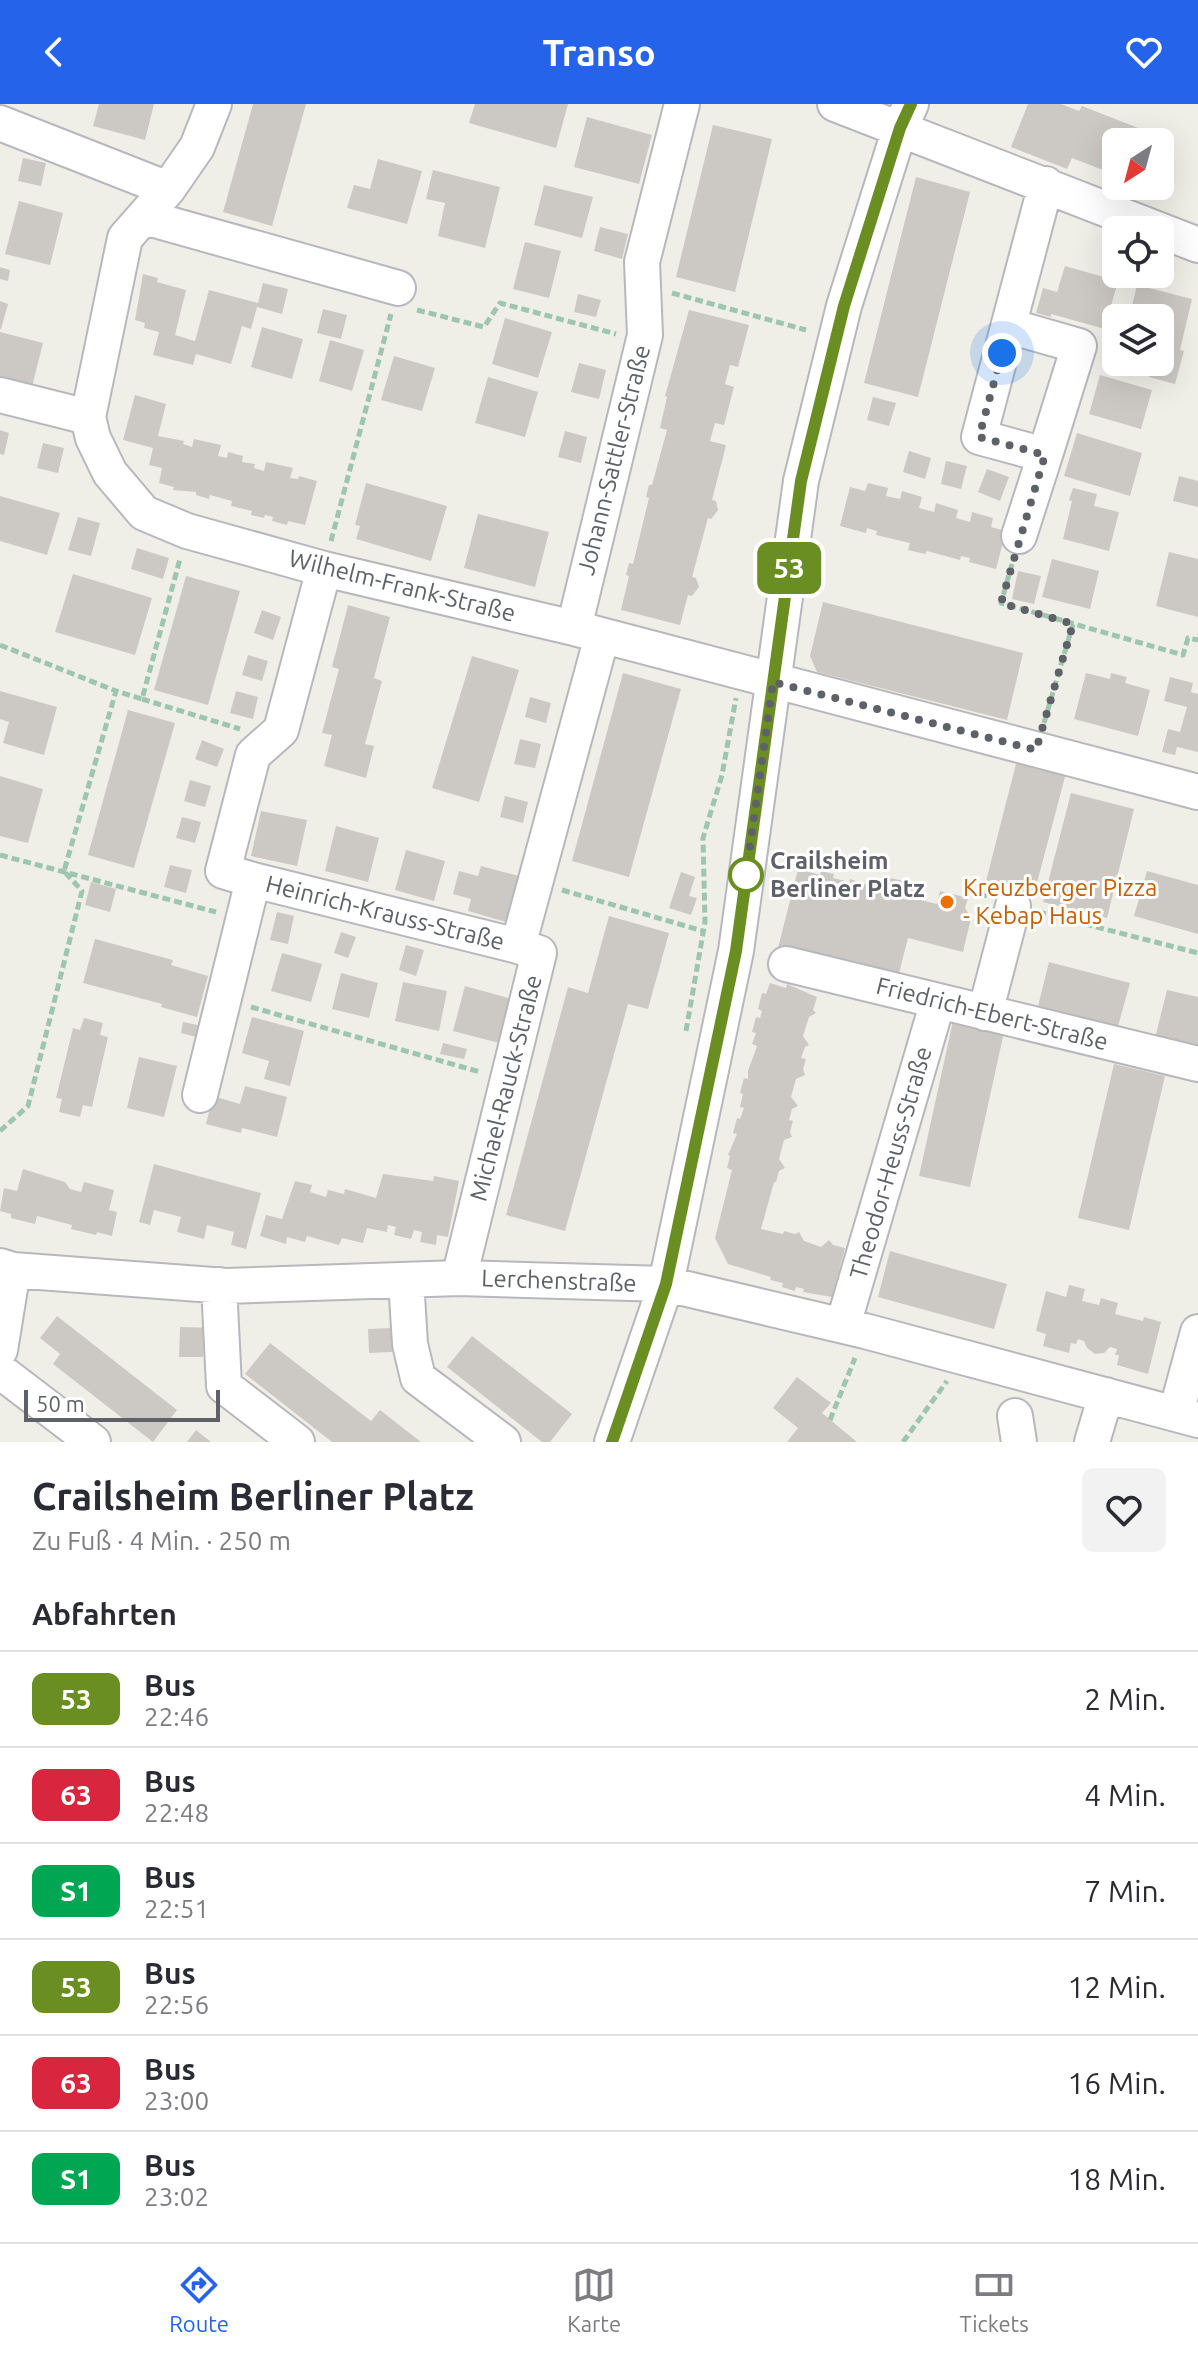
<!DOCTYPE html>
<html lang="de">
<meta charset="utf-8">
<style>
:root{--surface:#fff;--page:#f2f2f3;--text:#2b2b33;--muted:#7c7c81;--line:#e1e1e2;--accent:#2563eb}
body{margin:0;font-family:Ubuntu,sans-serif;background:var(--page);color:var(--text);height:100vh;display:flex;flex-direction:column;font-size:30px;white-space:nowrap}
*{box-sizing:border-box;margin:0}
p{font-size:26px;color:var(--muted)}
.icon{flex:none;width:44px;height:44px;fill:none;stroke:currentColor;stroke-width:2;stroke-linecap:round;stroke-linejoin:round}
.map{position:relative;height:1338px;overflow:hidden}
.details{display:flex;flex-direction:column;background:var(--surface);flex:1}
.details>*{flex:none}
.badge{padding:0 16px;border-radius:12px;font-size:28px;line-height:52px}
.needle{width:52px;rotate:216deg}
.buttons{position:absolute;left:1102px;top:24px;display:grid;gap:16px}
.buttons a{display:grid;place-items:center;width:72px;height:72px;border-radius:12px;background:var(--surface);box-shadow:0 8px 32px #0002;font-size:40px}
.scale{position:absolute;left:24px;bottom:20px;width:196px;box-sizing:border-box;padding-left:8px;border:4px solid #5e6167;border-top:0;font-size:22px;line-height:28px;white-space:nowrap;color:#5e6167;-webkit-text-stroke:6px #fff;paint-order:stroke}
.you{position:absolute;width:40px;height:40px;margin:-20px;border:6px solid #fff;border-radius:50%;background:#1a73e8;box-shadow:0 0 0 12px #1a73e833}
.map>.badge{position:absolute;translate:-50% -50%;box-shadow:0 0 0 4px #fff}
h2{padding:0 32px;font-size:30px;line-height:72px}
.round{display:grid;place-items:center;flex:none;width:84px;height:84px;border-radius:12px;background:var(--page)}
.headline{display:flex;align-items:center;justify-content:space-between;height:136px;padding:0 32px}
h1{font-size:38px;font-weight:700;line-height:60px}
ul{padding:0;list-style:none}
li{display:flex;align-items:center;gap:24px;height:96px;padding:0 32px;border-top:2px solid var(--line)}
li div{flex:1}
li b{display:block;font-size:30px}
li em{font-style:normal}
li .badge{min-width:88px;font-weight:700;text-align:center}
header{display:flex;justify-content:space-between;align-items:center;height:104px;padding:0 32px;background:var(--accent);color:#fff;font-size:36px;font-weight:700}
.dock{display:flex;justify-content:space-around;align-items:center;height:112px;border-top:2px solid var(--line);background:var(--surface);font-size:22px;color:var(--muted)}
.dock a{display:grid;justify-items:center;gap:4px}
.dock .on{color:var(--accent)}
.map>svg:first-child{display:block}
</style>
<header><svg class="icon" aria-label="back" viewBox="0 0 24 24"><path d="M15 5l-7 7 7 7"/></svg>Transo<svg class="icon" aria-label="heart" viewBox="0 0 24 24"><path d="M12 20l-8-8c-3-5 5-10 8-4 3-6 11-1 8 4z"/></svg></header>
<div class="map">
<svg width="1198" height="1338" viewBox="0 0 1198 1338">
<rect width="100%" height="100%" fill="#f0efe7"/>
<path fill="#ccc9c4" d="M 99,0 L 154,0 L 145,36 L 93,22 Z
M 253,0 L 306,0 L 272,122 L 223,108 Z
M 475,0 L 568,0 L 556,44 L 469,19 Z
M 1028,0 L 1061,0 L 1079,7 L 1082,2 L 1141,25 L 1136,38 L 1116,38 L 1116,71 L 1072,54 L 1067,65 L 1011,43 Z
M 587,13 L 652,31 L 639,80 L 574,63 Z
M 713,21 L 772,35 L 735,188 L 676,173 Z
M 23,54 L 46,59 L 41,82 L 18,77 Z
M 378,55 L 422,67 L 407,120 L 347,104 L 354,81 L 370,85 Z
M 433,66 L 500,83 L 485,144 L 438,132 L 445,99 L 426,95 Z
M 916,73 L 970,88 L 918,293 L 864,279 Z
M 544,81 L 593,93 L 582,134 L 534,121 Z
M 19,97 L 63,109 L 50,161 L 5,150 Z
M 600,123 L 628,130 L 622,155 L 594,147 Z
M 525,138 L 561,147 L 549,194 L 513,185 Z
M 1065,162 L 1118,177 L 1111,202 L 1126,206 L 1124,214 L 1116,214 L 1116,231 L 1104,228 L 1105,225 L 1051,210 L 1051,213 L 1036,209 L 1043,184 L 1057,188 Z
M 0,163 L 10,166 L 8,177 L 0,175 Z
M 143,170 L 158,174 L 157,178 L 186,186 L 175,231 L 195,237 L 209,186 L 258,199 L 263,179 L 288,185 L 282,210 L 257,203 L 251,225 L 242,222 L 231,260 L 196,250 L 193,261 L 153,251 L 159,228 L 144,224 L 145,219 L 135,216 Z
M 1137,181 L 1192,195 L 1180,246 L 1184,247 L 1175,280 L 1149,273 L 1152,258 L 1160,258 L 1160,214 L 1129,214 Z
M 578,190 L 601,196 L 596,213 L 574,208 Z
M 0,197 L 8,200 L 1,225 L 0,225 Z
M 323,205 L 347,211 L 341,235 L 317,229 Z
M 689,206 L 749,221 L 738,263 L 730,261 L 725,280 L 734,283 L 724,321 L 715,319 L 710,337 L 726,341 L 712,396 L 716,397 L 718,406 L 711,415 L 708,414 L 692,473 L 696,474 L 699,483 L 692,492 L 688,491 L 680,521 L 621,506 L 629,472 L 626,471 L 629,459 L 633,460 L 649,394 L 646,393 L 649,381 L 652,381 L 667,326 L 660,324 L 667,293 L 665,292 Z
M 505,214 L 552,228 L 538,274 L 492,260 Z
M 262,223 L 303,235 L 292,275 L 251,263 Z
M 0,228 L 43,239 L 32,283 L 0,275 Z
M 330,236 L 364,246 L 352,287 L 319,277 Z
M 394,252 L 435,264 L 422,307 L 381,296 Z
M 579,259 L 606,266 L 599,295 L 571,288 Z
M 1100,271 L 1152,286 L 1141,325 L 1089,310 Z
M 488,273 L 538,288 L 525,333 L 475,319 Z
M 135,291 L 166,300 L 158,332 L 184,337 L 183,340 L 192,343 L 194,335 L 221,341 L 218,352 L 227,354 L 228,348 L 243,352 L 242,358 L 255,360 L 254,364 L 264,367 L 266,358 L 293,364 L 290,374 L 298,375 L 299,372 L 317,377 L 305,421 L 288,417 L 287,421 L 272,417 L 273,413 L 265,411 L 264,414 L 251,411 L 252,407 L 231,402 L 232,397 L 210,391 L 209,395 L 196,391 L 196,388 L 173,386 L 174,383 L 159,379 L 162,364 L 149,361 L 153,344 L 123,336 Z
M 873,293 L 896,299 L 889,322 L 867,316 Z
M 0,326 L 9,329 L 4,351 L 0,350 Z
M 565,327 L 587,333 L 581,359 L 558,353 Z
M 1077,329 L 1142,349 L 1130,392 L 1064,372 Z
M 43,339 L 64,344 L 58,369 L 37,364 Z
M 909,347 L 931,354 L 925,375 L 903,368 Z
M 946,357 L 967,362 L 961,385 L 941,380 Z
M 987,365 L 1009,373 L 1000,397 L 978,388 Z
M 1179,372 L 1198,377 L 1198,403 L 1173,397 Z
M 366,379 L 447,402 L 431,457 L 356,435 L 360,422 L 355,421 Z
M 868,379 L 888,384 L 886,392 L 900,395 L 902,387 L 922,393 L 919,404 L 934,408 L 936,399 L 958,406 L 956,414 L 970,418 L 972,408 L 993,414 L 991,423 L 1006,427 L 996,465 L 969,458 L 970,454 L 961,452 L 960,456 L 927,447 L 925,450 L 908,446 L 910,439 L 876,431 L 877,427 L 867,424 L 866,429 L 840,422 L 850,383 L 865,387 Z
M 1073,384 L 1097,390 L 1094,402 L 1119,408 L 1109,447 L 1063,435 L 1072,397 L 1069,396 Z
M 0,392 L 60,409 L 47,451 L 0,437 Z
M 478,410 L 549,428 L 535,483 L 464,464 Z
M 78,413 L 100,419 L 91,452 L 68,446 Z
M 137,444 L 169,454 L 163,475 L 131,465 Z
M 1169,448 L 1198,455 L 1198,513 L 1156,502 Z
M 1052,455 L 1099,467 L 1090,505 L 1042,493 Z
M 1018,467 L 1041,472 L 1034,500 L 1012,495 Z
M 73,470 L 152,494 L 135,551 L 55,528 Z
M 186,472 L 240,487 L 208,601 L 154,586 Z
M 823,498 L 1023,549 L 1007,616 L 817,568 L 810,552 Z
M 348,501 L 390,513 L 374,574 L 382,577 L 365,640 L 374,642 L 366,674 L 324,662 L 332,631 L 322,629 L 339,565 L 332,563 Z
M 262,506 L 281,513 L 273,536 L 254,529 Z
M 248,551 L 268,557 L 262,577 L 242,571 Z
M 472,552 L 519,566 L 479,698 L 432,684 Z
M 623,569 L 681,585 L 629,773 L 572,757 Z
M 1086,569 L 1110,575 L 1111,569 L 1127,573 L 1125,579 L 1150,586 L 1138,632 L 1074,615 Z
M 1170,573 L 1193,579 L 1191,588 L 1198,590 L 1198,648 L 1177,643 L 1175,651 L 1162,648 L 1168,625 L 1180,628 L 1187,603 L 1164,597 Z
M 0,587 L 57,603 L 44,651 L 3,639 L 9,618 L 0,615 Z
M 236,587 L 258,593 L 253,615 L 230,609 Z
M 530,593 L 551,599 L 546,619 L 525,613 Z
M 128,606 L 175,619 L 134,764 L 88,751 Z
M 520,635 L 541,640 L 535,664 L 514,660 Z
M 202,636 L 224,645 L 217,663 L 195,655 Z
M 1017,656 L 1066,669 L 1033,794 L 985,781 Z
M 0,672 L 43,685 L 28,739 L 0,732 Z
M 190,676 L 211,682 L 205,703 L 184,697 Z
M 1071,689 L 1134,705 L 1107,814 L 1043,798 Z
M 505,692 L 528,698 L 523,719 L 500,713 Z
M 261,707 L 307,716 L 297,762 L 251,752 Z
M 182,713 L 201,718 L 195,739 L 176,734 Z
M 336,722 L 379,734 L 368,778 L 325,767 Z
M 406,746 L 445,757 L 434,797 L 395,786 Z
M 170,761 L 192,766 L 186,789 L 164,783 Z
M 481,762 L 519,772 L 506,818 L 468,807 L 471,795 L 453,790 L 459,767 L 478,772 Z
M 798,765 L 820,771 L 821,767 L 834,770 L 833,774 L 850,778 L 850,775 L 885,787 L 890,774 L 923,781 L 920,796 L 937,800 L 940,787 L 968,794 L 965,804 L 971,814 L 963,848 L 908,834 L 898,873 L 778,844 Z
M 1147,767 L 1198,781 L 1198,830 L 1134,812 Z
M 681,768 L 695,773 L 689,792 L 697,794 L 691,811 L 669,804 Z
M 91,778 L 116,785 L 110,808 L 85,801 Z
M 277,808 L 294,812 L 288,840 L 270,836 Z
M 609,812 L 669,829 L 648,905 L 628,900 L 565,1127 L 506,1111 L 568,883 L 588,889 Z
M 341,828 L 356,833 L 348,854 L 334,849 Z
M 95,835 L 173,856 L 171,861 L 208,872 L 197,913 L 161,903 L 162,900 L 83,879 Z
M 406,841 L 424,846 L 416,872 L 399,866 Z
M 282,849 L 322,860 L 311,898 L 271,887 Z
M 1049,858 L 1130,879 L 1117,926 L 1037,906 Z
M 341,869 L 378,879 L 369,914 L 332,905 Z
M 403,878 L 447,887 L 439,927 L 395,917 Z
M 770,879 L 786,884 L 787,880 L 817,893 L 813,906 L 816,909 L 809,913 L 803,932 L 809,941 L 805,943 L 801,954 L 806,955 L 803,965 L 805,971 L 796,975 L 791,993 L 798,1002 L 792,1005 L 789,1016 L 793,1017 L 790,1028 L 792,1033 L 784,1036 L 779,1055 L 785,1064 L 779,1067 L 776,1078 L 774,1078 L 761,1125 L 783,1130 L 784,1127 L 795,1130 L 799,1128 L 804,1137 L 821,1143 L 829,1136 L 833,1141 L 845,1144 L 832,1193 L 803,1188 L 804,1185 L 796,1183 L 795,1187 L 782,1183 L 783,1179 L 770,1176 L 771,1173 L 728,1160 L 715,1134 L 732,1066 L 727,1064 L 730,1052 L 728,1051 L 737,1030 L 733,1029 L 737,1014 L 740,1015 L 744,1004 L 740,1003 L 743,990 L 740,989 L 744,974 L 748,975 L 748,967 L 757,942 L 752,940 L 756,929 L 752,928 L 756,913 L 760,914 L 762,907 L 758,905 L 762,889 L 766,890 Z
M 465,882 L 515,896 L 503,940 L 453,927 Z
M 1167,886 L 1198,893 L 1198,945 L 1155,934 Z
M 252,913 L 304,927 L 290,982 L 264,975 L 269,957 L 242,949 Z
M 84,914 L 103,919 L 100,931 L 108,933 L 92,1003 L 83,1001 L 80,1013 L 59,1008 L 62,995 L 56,994 L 73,924 L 80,926 Z
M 953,917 L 1004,928 L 970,1083 L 919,1072 Z
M 183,918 L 207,923 L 204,935 L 181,929 Z
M 443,939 L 467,945 L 464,955 L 440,950 Z
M 139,953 L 177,962 L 164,1013 L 127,1004 Z
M 1114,960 L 1165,972 L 1129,1126 L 1078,1114 Z
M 245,982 L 287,993 L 277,1033 L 242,1024 L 241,1029 L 206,1020 L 213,992 L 240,1000 Z
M 154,1060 L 261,1089 L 246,1145 L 231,1141 L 234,1128 L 207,1121 L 204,1135 L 177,1128 L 181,1113 L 154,1106 L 150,1121 L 139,1118 Z
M 23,1065 L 65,1078 L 70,1085 L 81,1088 L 84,1078 L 114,1086 L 109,1106 L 117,1108 L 112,1132 L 97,1128 L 96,1131 L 71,1125 L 72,1121 L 37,1112 L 35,1120 L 11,1114 L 11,1110 L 0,1107 L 4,1084 L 17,1087 Z
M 383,1070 L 433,1077 L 434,1072 L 459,1077 L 448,1133 L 437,1131 L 436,1141 L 420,1138 L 422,1128 L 414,1126 L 411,1135 L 394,1131 L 396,1123 L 388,1121 L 387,1128 L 367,1124 L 363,1139 L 342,1134 L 339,1141 L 307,1132 L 305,1138 L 287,1133 L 286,1140 L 260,1132 L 266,1111 L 282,1115 L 295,1077 L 312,1081 L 310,1088 L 326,1093 L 328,1086 L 344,1090 L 345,1085 L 376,1094 Z
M 890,1147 L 1007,1180 L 994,1225 L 878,1193 Z
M 1069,1181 L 1085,1185 L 1082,1197 L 1099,1201 L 1101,1194 L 1118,1199 L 1115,1210 L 1143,1217 L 1144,1213 L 1161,1218 L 1148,1270 L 1117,1261 L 1119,1251 L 1115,1251 L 1117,1245 L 1110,1243 L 1104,1249 L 1095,1250 L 1087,1244 L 1084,1237 L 1078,1235 L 1076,1240 L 1071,1239 L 1069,1249 L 1043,1242 L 1046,1230 L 1036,1227 L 1046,1187 L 1066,1193 Z
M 57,1212 L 177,1306 L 153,1338 L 53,1260 L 60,1250 L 40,1234 Z
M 180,1223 L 218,1224 L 217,1250 L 203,1250 L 203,1253 L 179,1253 Z
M 392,1224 L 392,1248 L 369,1249 L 368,1225 Z
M 472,1232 L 572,1310 L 550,1338 L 542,1338 L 447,1263 Z
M 270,1239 L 371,1317 L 380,1306 L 421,1338 L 332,1338 L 245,1270 Z
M 797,1273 L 831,1299 L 822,1309 L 857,1338 L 787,1338 L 798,1324 L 773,1304 Z
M 196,1326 L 211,1338 L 187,1338 Z"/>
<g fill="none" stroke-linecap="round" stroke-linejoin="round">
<g stroke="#b7b8bd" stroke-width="38">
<path id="minor" d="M 214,0 L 197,43 L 168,85 L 125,134 L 88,313 L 93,334 L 110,369 L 144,409 L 187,427 L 324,465 L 574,524 L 1198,688
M 835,0 L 1198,141
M 0,19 L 168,85
M 144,113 L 398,184
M 1009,222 L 1079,242 L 1045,351
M 0,291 L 88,313
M 1019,432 L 1045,351 L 979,333 L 1046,80
M 574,524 L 645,231 L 642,158 L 682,0
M 253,776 L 518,842
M 786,860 L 1198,960
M 985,909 L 1013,802
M 200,991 L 253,776 L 223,767 L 253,651 L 281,626 L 324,465
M 0,1162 L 13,1166 L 226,1182 L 459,1174 L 666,1180 L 865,1227 L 1198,1316
M 459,1174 L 539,849 L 518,842 L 602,532
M 406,1176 L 410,1240 L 418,1274 L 503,1338
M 219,1181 L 224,1282 L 297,1338
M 843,1221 L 938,897
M 0,1246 L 13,1166
M 0,1267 L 93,1338
M 1176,1309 L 1198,1228
M 1015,1312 L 1019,1338
M 612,1338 L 666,1180 L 736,847 L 801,377 L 844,202 L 900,24 L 911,0
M 1092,1338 L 1106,1291"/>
</g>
<path stroke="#9ec6ae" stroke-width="5" stroke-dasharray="8 4" stroke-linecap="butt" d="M 672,189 L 806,226
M 417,206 L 484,223 L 500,199 L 616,230
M 331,437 L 391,210
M 1012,460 L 1001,499 L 1183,551 L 1188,534 L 1198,536
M 0,541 L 116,587
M 142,595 L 240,625
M 1044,619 L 1073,520
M 0,751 L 216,808
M 562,786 L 703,827
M 972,787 L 987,792
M 1038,808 L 1198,849
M 251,903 L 480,968
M 686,927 L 705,818 L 703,734 L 722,671 L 736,594
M 0,1027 L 28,1002 L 82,787 L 64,767 L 116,587 L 142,595 L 180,455
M 830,1316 L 855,1254
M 903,1338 L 947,1277"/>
<use href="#minor" stroke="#fff" stroke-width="34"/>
</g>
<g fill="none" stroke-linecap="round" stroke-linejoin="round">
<g stroke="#fff" stroke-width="18">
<path id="line" d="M 612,1338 L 666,1180 L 736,847 L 801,377 L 844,202 L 900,24 L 911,0"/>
</g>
<use href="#line" stroke="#6b8e23" stroke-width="12"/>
<path stroke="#5e6167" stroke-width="8" stroke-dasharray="0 14.4" d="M 746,771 L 773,578 L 1036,646 L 1073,520 L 1001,499 L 1045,351 L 979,333 L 1002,249"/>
</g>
<circle fill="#fff" stroke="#6b8e23" stroke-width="4" cx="746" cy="771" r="16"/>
<circle fill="#e8710a" stroke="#fff" stroke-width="3" cx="947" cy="798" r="8"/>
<g text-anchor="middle" stroke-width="6" stroke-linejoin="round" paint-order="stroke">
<g font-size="24" fill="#5e6167" stroke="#fff">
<text transform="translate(614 356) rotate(-76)" y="8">Johann-Sattler-Straße</text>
<text transform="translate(402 482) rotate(14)" y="8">Wilhelm-Frank-Straße</text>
<text transform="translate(385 809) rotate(14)" y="8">Heinrich-Krauss-Straße</text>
<text transform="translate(992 910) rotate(14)" y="8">Friedrich-Ebert-Straße</text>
<text transform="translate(506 984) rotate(-76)" y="8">Michael-Rauck-Straße</text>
<text transform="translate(891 1059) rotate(-74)" y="8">Theodor-Heuss-Straße</text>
<text transform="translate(559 1177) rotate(2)" y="8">Lerchenstraße</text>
</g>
<g font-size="24" font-weight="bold" fill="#5e6167" stroke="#fff" text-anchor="start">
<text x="770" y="765">Crailsheim<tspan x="770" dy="28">Berliner Platz</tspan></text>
</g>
<g font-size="24" fill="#c56008" stroke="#fff" text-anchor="start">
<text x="963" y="792">Kreuzberger Pizza<tspan x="963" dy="28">- Kebap Haus</tspan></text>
</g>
</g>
</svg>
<div class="buttons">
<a><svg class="needle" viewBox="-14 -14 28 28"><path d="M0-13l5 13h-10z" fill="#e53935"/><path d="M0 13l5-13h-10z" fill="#7c7c81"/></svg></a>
<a><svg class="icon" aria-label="locate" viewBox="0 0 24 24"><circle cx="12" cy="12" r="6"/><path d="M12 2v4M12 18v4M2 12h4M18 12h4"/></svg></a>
<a><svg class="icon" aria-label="layers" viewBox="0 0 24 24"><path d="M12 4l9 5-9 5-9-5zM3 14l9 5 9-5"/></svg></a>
</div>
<div class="scale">50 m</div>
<div class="you" style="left:1002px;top:249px"></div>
<b class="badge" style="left:789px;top:464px;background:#6b8e23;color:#fff">53</b>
</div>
<section class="details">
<div class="headline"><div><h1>Crailsheim Berliner Platz</h1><p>Zu Fuß · 4 Min. · 250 m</p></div><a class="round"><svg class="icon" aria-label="heart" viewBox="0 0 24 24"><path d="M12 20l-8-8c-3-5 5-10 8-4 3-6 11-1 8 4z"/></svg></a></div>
<h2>Abfahrten</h2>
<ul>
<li><span class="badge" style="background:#6b8e23;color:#fff">53</span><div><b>Bus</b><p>22:46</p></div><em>2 Min.</em></li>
<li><span class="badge" style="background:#d7263d;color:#fff">63</span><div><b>Bus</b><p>22:48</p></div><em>4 Min.</em></li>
<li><span class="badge" style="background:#00a651;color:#fff">S1</span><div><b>Bus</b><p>22:51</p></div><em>7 Min.</em></li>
<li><span class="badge" style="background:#6b8e23;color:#fff">53</span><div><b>Bus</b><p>22:56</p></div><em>12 Min.</em></li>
<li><span class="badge" style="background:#d7263d;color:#fff">63</span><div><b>Bus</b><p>23:00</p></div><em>16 Min.</em></li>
<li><span class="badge" style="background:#00a651;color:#fff">S1</span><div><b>Bus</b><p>23:02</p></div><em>18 Min.</em></li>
</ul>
</section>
<nav class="dock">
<a class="on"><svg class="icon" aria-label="directions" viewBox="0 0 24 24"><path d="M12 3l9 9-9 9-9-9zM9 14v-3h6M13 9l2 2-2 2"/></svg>Route</a>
<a><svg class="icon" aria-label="map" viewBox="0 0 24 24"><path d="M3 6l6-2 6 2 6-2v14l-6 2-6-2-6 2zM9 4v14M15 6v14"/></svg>Karte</a>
<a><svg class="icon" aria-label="tickets" viewBox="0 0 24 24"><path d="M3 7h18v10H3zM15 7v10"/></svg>Tickets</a>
</nav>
